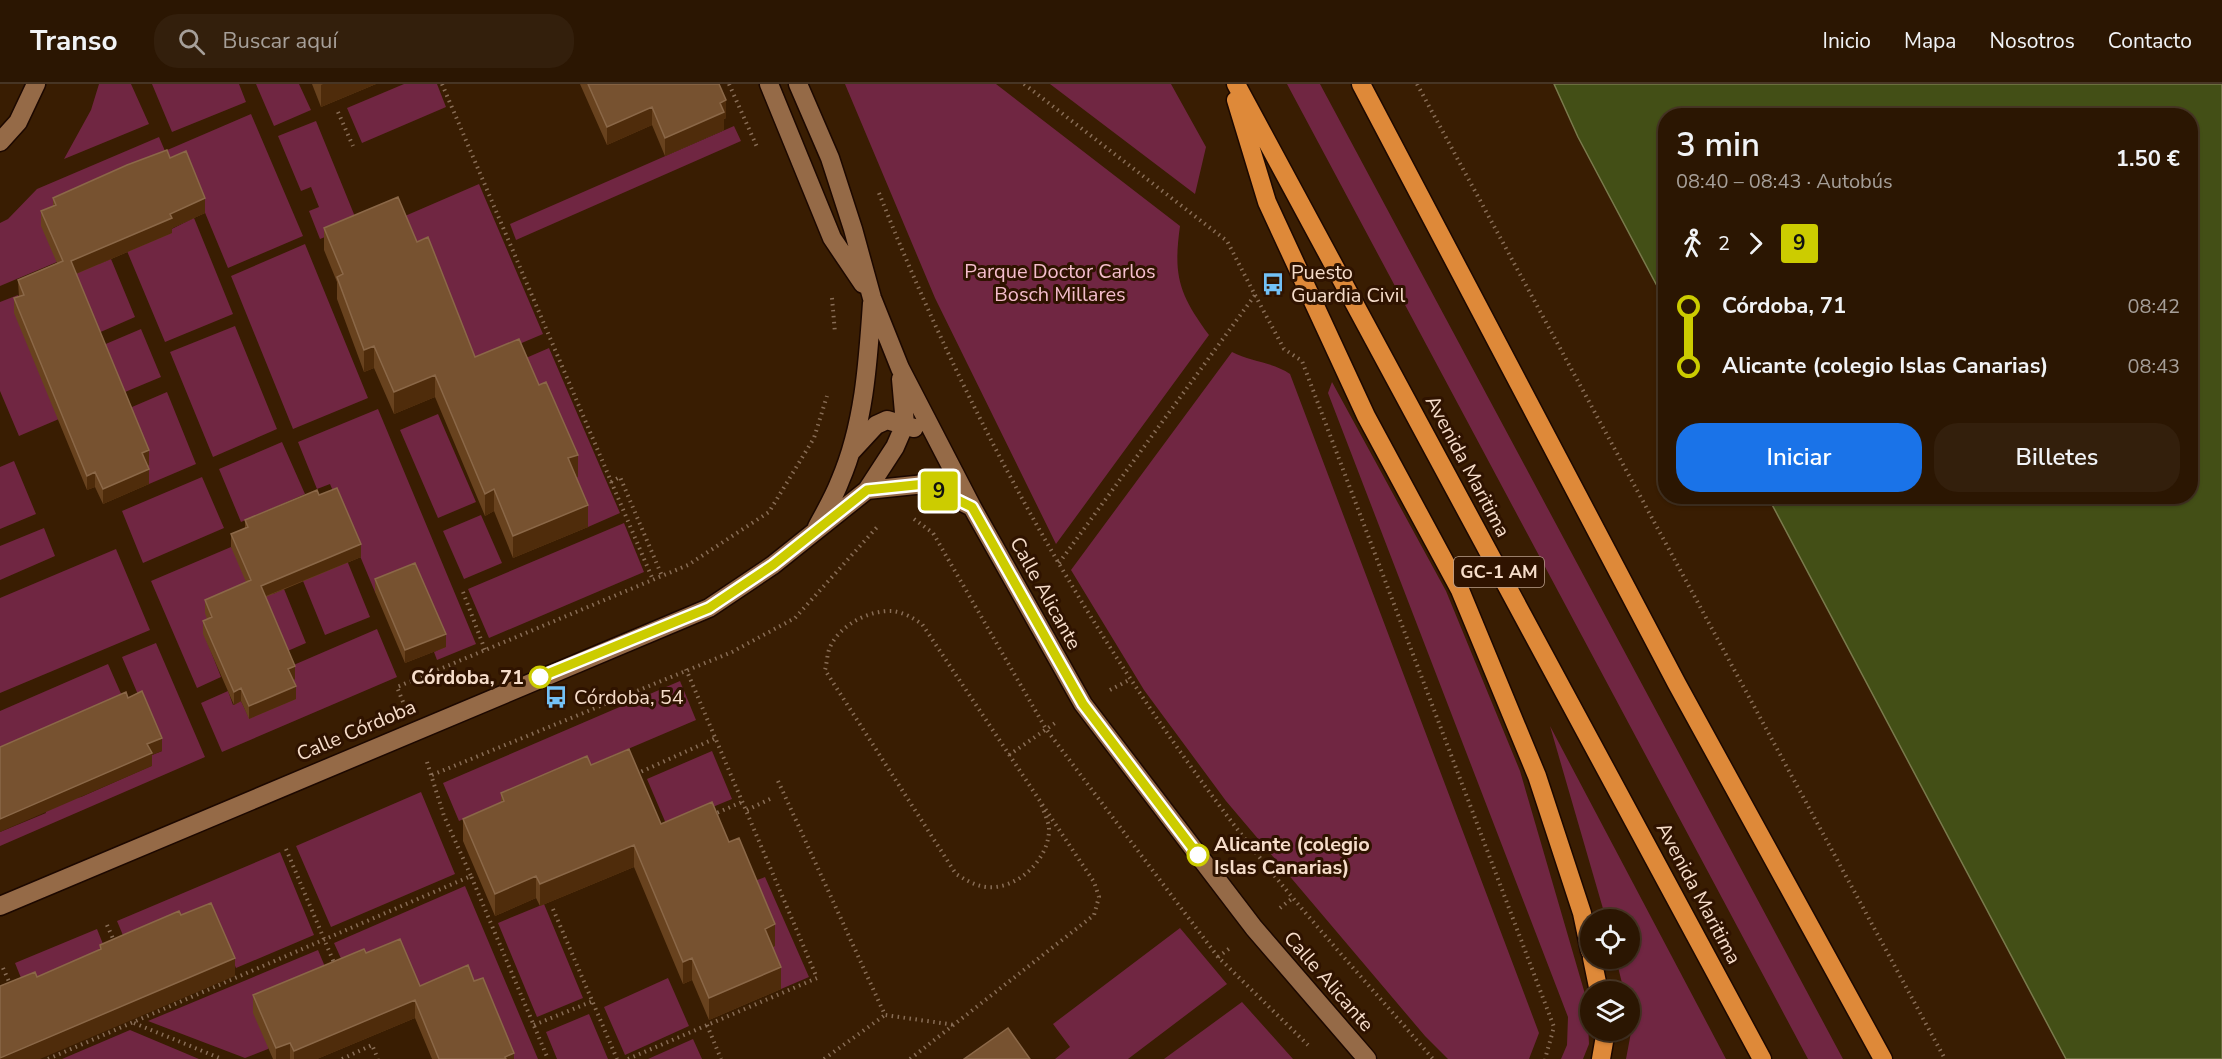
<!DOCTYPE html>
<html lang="es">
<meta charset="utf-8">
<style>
:root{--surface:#2b1602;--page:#331f0c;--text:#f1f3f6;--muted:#a69f99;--line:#473524;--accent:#1a73e8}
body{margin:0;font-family:"Nunito Sans",sans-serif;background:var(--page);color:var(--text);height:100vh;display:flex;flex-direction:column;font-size:22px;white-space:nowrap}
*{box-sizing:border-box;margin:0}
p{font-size:20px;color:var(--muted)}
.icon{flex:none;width:33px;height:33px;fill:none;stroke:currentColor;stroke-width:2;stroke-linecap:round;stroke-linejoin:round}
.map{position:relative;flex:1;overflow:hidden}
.drawer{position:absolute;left:1658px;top:24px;width:540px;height:396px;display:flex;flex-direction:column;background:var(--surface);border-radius:24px;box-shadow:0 2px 4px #0004,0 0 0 2px var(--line)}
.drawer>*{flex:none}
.badge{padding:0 12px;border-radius:4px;font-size:21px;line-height:39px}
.tools{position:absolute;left:1580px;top:825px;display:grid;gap:12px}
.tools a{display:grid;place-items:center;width:60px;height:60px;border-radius:50%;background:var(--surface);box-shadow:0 2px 4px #0004,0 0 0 2px var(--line);font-size:30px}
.map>.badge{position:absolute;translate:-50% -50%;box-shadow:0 0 0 3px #fff}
.legs{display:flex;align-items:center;gap:9px;height:66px;padding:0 18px;font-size:20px}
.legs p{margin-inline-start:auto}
.head{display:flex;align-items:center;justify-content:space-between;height:102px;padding:0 18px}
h1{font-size:33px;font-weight:600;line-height:45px}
.primary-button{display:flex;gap:12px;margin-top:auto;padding:12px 18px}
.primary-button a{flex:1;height:69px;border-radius:24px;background:var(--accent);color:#fff;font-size:24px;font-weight:600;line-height:69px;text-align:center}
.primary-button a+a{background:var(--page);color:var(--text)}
ul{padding:0 18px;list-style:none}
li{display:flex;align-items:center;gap:21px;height:60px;font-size:22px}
li i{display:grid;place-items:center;width:9px;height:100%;margin:0 8px;background:currentColor}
li i::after{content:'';width:15px;height:15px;margin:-8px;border:4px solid;border-radius:50%;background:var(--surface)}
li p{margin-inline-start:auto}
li:first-child i{background:linear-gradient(#0000 50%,currentColor 0)}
li:last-child i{background:linear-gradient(currentColor 50%,#0000 0)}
header{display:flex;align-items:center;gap:36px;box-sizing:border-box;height:84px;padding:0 30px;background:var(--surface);border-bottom:2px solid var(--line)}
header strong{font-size:28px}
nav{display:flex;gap:33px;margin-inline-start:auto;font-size:21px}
.search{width:420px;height:54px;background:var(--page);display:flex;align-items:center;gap:15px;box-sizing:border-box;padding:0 21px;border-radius:24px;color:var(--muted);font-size:22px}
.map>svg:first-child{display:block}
</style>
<header>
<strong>Transo</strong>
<div class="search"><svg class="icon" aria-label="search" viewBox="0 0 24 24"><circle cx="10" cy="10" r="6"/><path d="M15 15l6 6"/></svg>Buscar aquí</div>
<nav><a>Inicio</a><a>Mapa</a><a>Nosotros</a><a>Contacto</a></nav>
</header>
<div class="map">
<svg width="2222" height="975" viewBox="0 0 2222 975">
<rect width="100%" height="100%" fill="#391d02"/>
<path fill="#702642" d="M 99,0 L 131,0 L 149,40 L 64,75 L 91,26 Z
M 152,0 L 239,0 L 246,18 L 172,48 Z
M 256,0 L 299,0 L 311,26 L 274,42 Z
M 404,0 L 437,0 L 446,23 L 362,59 L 347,24 Z
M 845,0 L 996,0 L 1180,142 C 1173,192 1179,210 1209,251 L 1056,460 L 935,214 Z
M 1050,0 L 1171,0 L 1206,63 L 1195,110 Z
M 1287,0 L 1320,0 L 1843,975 L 1808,975 Z
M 251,30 L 303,152 L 228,184 L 186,83 L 57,178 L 0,202 L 0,139 L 8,135 L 37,105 L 159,53 L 165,67 Z
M 316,37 L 358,140 L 320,155 L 309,127 L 319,123 L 311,103 L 301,107 L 278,52 Z
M 734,42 L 741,57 L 516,156 L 510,140 Z
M 479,100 L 543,250 L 462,284 L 398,135 Z
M 194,134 L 233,230 L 165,258 L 127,167 Z
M 305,160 L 368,314 L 293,345 L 231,192 Z
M 111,175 L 135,233 L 96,250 L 62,192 L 96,176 L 99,180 Z
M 18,211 L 66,332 L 19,352 L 0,307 L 0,218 Z
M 235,242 L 277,345 L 213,373 L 170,268 Z
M 141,245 L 161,293 L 113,313 L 101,262 Z
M 549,264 L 620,429 L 588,443 L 519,277 Z
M 1232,268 C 1251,278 1273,278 1290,290 L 1539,949 L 1529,975 L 1448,975 L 1425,952 L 1226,717 L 1144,606 L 1071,486 Z
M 1332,298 L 1446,507 L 1520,687 L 1587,917 L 1589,960 L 1583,975 L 1561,975 L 1567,961 L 1568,933 L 1328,309 Z
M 167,308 L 196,380 L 149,400 L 125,326 Z
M 378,325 L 476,560 L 437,576 L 434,568 L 445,563 L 375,508 L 330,400 L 317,405 L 298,358 Z
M 438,330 L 476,418 L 438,434 L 400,346 Z
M 282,358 L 305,410 L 241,438 L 219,385 Z
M 14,377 L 36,430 L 0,445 L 0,383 Z
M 202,393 L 224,444 L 143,479 L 122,427 Z
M 481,431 L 502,479 L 464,495 L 443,447 Z
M 624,439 L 644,488 L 489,554 L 468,505 Z
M 44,444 L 55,472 L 0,496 L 0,462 Z
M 231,463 L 268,502 L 273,510 L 284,505 L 306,559 L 283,569 L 212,546 L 204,550 L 221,593 L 197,604 L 151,497 Z
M 116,465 L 150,546 L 0,609 L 0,514 Z
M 344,469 L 370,533 L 325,551 L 303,497 Z
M 377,545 L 397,593 L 222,668 L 201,619 L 228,607 L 233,621 L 241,617 L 249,634 L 295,615 L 288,598 L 295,595 L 289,583 Z
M 156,559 L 205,673 L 0,762 L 0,748 L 46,729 L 43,720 L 81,713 L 151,682 L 147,673 L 162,667 L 122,573 Z
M 108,580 L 126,621 L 0,676 L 0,627 Z
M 680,597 L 696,636 L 459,737 L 443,699 Z
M 1550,642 L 1726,975 L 1626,975 L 1632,943 L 1629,908 L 1624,907 L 1616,875 L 1629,874 L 1629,836 L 1606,835 Z
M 712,667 L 732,715 L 667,742 L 647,695 Z
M 421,708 L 455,790 L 331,843 L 296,762 Z
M 280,768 L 314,851 L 236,884 L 212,825 L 127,861 L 117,837 Z
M 765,793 L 809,893 L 781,905 L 765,867 L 749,799 Z
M 465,802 L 538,975 L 509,975 L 420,920 L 348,890 L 334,859 Z
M 544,820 L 583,914 L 537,933 L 498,839 Z
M 1180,844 L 1227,900 L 1128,975 L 1055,975 L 1070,963 L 1053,940 Z
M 97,845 L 107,870 L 25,904 L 15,879 Z
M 318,866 L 331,897 L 268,965 L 245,974 L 148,937 Z
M 668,894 L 689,942 L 625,971 L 604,923 Z
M 1242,918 L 1293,975 L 1164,975 Z
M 589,930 L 608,975 L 557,975 L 546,948 Z
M 130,946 L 199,975 L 62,975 Z
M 693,955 L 702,975 L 648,975 Z"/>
<path fill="#434f16" stroke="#797a4c" stroke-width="1.5" d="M 1554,0 L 2222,0 L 2222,975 L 2066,975 L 1768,413 L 2190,412 L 2190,32 L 1665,32 L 1665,217 L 1578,53 Z"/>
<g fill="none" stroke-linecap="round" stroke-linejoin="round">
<g stroke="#1c0800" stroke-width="21">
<path id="minor" d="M 769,0 L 832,154 L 863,200
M 798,0 L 830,74 L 853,145 L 872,214 L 900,284 L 972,423 L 1083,620 L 1254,844 L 1367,975
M 0,58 L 18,38 L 36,0
M 851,368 L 876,341 L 887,336 L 914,344
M 867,406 L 895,363 L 905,340 L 901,295
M 817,443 C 825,428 834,413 840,397 C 864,341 868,279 872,219
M 0,822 L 709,524 L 773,481 L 867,406 L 925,400 L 972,423"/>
</g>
<g stroke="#1c0800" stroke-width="21">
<path id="highway" d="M 1236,0 L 1762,975
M 1361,0 L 1677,600 L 1883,975
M 1236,16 L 1267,118 L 1366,332 L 1460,506 L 1537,692 L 1582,829 L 1590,867
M 1592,874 L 1599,908
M 1601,975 L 1606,946"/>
</g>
<path stroke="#886d56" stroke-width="4" stroke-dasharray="1.5 4.5" stroke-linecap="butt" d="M 442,0 L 653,496
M 729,0 L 757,63
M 1024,0 L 1227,157 L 1255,211 L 1059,479
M 1417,0 L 1945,975
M 338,28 L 353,62
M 879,109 C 966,329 1080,536 1222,725 C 1287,812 1362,893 1433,975
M 1255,211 L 1284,265 L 1302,277 L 1554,943 L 1545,975
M 832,214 L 835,249
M 611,398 L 620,393 L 662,492
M 914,435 L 933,449 L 1046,645 L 1218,873 L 1308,961
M 463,508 L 485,566
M 1110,606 L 1129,596
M 403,618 L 397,603 L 688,481 L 769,428 L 814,354 L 827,312
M 1009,671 L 1058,637
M 427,678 L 444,732 L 471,792
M 636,690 L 716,654
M 432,691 L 732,568 L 795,534 L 879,441
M 778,697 L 885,931 L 955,941
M 747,726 L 770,715
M 712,731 L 742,718
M 286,765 L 335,881
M 1280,824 L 1294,813
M 553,825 L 617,975
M 107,841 L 115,859
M 1218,873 L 1230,864
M 3,884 L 11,902
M 134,939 L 222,975
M 534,941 L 593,917
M 707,941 L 721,975
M 48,975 L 471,792 L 548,975
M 342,975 L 372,961 L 378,975
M 628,975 L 817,894 L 686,585
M 824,975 L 885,931
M 910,975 L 1094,831 L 1099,813 L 1094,798 L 922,540 C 913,534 903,528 892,527 C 869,526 840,541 830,563 C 827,570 827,579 825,586 L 956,790 C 966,796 975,802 987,803 C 1017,806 1050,775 1049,744 C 1048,736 1043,726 1040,717"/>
<use href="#minor" stroke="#956a47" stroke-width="18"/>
<use href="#highway" stroke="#de8939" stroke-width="18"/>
</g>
<path fill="#68421e" d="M 312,0 L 376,0 L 321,23 Z
M 580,0 L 719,0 L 726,34 L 724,35 L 724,46 L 665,72 L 652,41 L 607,61 Z
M 170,74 L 205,129 L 172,144 L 172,149 L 76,190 L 149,381 L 148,382 L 149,400 L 103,420 L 95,403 L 87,406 L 14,229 L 14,214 L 19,213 L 18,196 L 57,179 L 41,142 L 41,127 L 53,122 L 53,114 Z
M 324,144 L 417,158 L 475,273 L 578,393 L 576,393 L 588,443 L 513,474 L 494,427 L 485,432 L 435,313 L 394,330 L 374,284 L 364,288 L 337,215 L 337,198 L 324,166 Z
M 319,411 L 361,473 L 266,513 L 295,595 L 293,596 L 296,615 L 249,635 L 241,617 L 234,621 L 203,550 L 203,537 L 207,535 L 205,529 L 205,516 L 246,498 L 231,463 L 231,450 L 245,444 L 245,436 Z
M 375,495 L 446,563 L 405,579 L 375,508 Z
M 591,681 L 661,740 L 729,758 L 775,862 L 773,864 L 781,905 L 709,936 L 692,896 L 683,900 L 634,783 L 540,822 L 536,814 L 495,832 L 463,757 L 463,735 L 501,719 L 501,709 Z
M 366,869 L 420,902 L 474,897 L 514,975 L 432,975 L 415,934 L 317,975 L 273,975 L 253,929 L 253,911 Z"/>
<path fill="#4f2c0b" d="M 323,0 L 376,0 L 321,23 L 321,1 Z
M 726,16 L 726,34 L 724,35 L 724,46 L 665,72 L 665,54 L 720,19 Z
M 652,23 L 652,41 L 607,61 L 607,43 Z
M 205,114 L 205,129 L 172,144 L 172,149 L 71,192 L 71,177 Z
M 374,262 L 374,284 L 364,288 L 364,266 Z
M 435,291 L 435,313 L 394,330 L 394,308 Z
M 149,366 L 149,381 L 142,384 L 142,369 Z
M 578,371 L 578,393 L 568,396 L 568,374 Z
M 149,385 L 149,400 L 103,420 L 103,405 Z
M 95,388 L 95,403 L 87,406 L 87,392 Z
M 494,405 L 494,427 L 485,432 L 485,410 Z
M 588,421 L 588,443 L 513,474 L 513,452 Z
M 361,460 L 361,473 L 261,514 L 261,502 Z
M 446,550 L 446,563 L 405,579 L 405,566 Z
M 295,582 L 295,595 L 288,598 L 288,585 Z
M 296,602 L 296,615 L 249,635 L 249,622 Z
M 241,604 L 241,617 L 234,621 L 234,608 Z
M 162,654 L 162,667 L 152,671 L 152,682 L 0,748 L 0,735 L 147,660 Z
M 634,761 L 634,783 L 540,822 L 540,800 Z
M 536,792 L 536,814 L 495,832 L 495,810 Z
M 775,840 L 775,862 L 765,867 L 765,845 Z
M 235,874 L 235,892 L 40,975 L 0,975 L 0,974 Z
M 692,874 L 692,896 L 683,900 L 683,878 Z
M 781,883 L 781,905 L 709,936 L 709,914 Z
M 415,916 L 415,934 L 317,975 L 294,975 L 294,967 Z
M 290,959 L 290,975 L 276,975 L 276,964 Z
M 514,969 L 514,975 L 505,975 L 505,973 Z"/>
<path fill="#775230" stroke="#8b6848" stroke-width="1.5" d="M 588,0 L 719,0 L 726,16 L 720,19 L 724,28 L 665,54 L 652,23 L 607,43 Z
M 167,66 L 170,74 L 186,67 L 205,114 L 170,130 L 172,134 L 71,177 L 149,366 L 142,369 L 149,385 L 103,405 L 95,388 L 87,392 L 14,214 L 24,211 L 18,196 L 63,177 L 41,127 L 56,121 L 53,114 L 127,81 Z
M 398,113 L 417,158 L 428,153 L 475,273 L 519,255 L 539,301 L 546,298 L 578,371 L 568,374 L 588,421 L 513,452 L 494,405 L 485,410 L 435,291 L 394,308 L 374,262 L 364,266 L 337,193 L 343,190 L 324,144 Z
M 337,404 L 361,460 L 261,502 L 295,582 L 288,585 L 296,602 L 249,622 L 241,604 L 234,608 L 203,537 L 212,533 L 205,516 L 251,496 L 231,450 L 248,443 L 245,436 L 317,406 L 319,411 Z
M 415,479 L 446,550 L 405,566 L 375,495 Z
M 142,607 L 162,654 L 147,660 L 152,669 L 0,735 L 0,663 L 126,608 L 128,614 Z
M 629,665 L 661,740 L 712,718 L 729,758 L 739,754 L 775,840 L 765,845 L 781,883 L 709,914 L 692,874 L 683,878 L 634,761 L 540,800 L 536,792 L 495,810 L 463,735 L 504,717 L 501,709 L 587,672 L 591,681 Z
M 211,819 L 235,874 L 0,974 L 0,902 L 35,888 L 37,893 L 101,865 L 100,861 L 130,848 L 179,827 L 181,831 Z
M 400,855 L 420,902 L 468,881 L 474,897 L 483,894 L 514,969 L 505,973 L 506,975 L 439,975 L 415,916 L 294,967 L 290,959 L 276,964 L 253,911 L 364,865 L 366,869 Z
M 1008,944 L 1030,975 L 964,975 Z"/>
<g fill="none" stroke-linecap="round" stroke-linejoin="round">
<g stroke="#fff" stroke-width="14">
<path id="line-1" d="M 540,593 L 709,524 L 773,481 L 867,406 L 925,400 L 972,423 L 1083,620 L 1198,771"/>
</g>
<use href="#line-1" stroke="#cc0" stroke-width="9"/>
</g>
<defs>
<g id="bus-bare" transform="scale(1.8)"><path d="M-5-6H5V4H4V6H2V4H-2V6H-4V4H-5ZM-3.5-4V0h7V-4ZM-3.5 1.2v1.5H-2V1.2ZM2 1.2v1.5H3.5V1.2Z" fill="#73c1f6" stroke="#2f1300" stroke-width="2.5" paint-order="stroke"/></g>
</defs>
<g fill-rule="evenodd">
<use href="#bus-bare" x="1273" y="200"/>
<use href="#bus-bare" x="556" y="613"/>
</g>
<g fill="#fff" stroke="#cc0" stroke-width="3">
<circle cx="540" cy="593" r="10"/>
<circle cx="1198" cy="771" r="10"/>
</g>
<g text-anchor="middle" stroke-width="6" stroke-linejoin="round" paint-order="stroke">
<rect fill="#2f1300" stroke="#baa08d" stroke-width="1.5" x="1454" y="473" width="90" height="30" rx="4.5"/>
<g font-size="18" font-weight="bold" fill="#f6ddca">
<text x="1499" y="494">GC-1 AM</text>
</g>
<g font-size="20" fill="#f4bdcc" stroke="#2f1300">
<text x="1060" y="194">Parque Doctor Carlos<tspan x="1060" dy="23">Bosch Millares</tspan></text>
</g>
<g font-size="20" fill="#f6ddca" stroke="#2f1300" text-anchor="start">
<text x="1291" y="195">Puesto<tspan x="1291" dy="23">Guardia Civil</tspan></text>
<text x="574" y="620">Córdoba, 54</text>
</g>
<g font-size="20" fill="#f6ddca" stroke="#2f1300">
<text transform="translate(1468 382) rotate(62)" y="7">Avenida Maritima</text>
<text transform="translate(1046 509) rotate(61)" y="7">Calle Alicante</text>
<text transform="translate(356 646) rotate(-23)" y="7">Calle Córdoba</text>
<text transform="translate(1699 809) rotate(62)" y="7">Avenida Maritima</text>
<text transform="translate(1329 897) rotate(49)" y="7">Calle Alicante</text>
</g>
<g font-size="20" font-weight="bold" fill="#f6ddca" stroke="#2f1300" text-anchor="end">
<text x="524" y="600">Córdoba, 71</text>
<text x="1214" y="767" text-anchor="start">Alicante (colegio<tspan x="1214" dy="23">Islas Canarias)</tspan></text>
</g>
</g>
</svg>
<div class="tools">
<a><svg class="icon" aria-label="locate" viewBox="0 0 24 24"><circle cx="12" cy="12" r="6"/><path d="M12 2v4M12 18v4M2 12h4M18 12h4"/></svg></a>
<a><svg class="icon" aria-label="layers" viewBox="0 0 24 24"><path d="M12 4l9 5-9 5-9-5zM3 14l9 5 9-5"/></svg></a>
</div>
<b class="badge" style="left:939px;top:407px;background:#cc0;color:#111">9</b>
<section class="drawer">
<div class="head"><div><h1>3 min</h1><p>08:40 – 08:43 · Autobús</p></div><b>1.50 €</b></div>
<div class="legs"><svg class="icon" aria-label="walk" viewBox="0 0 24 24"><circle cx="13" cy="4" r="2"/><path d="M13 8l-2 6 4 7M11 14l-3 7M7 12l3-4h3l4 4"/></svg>2<svg class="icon" aria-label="forward" viewBox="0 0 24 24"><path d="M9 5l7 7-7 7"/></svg><b class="badge" style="background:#cc0;color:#111">9</b></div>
<ul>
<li><i style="color:#cc0"></i><b>Córdoba, 71</b><p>08:42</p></li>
<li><i style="color:#cc0"></i><b>Alicante (colegio Islas Canarias)</b><p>08:43</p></li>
</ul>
<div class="primary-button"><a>Iniciar</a><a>Billetes</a></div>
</section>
</div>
